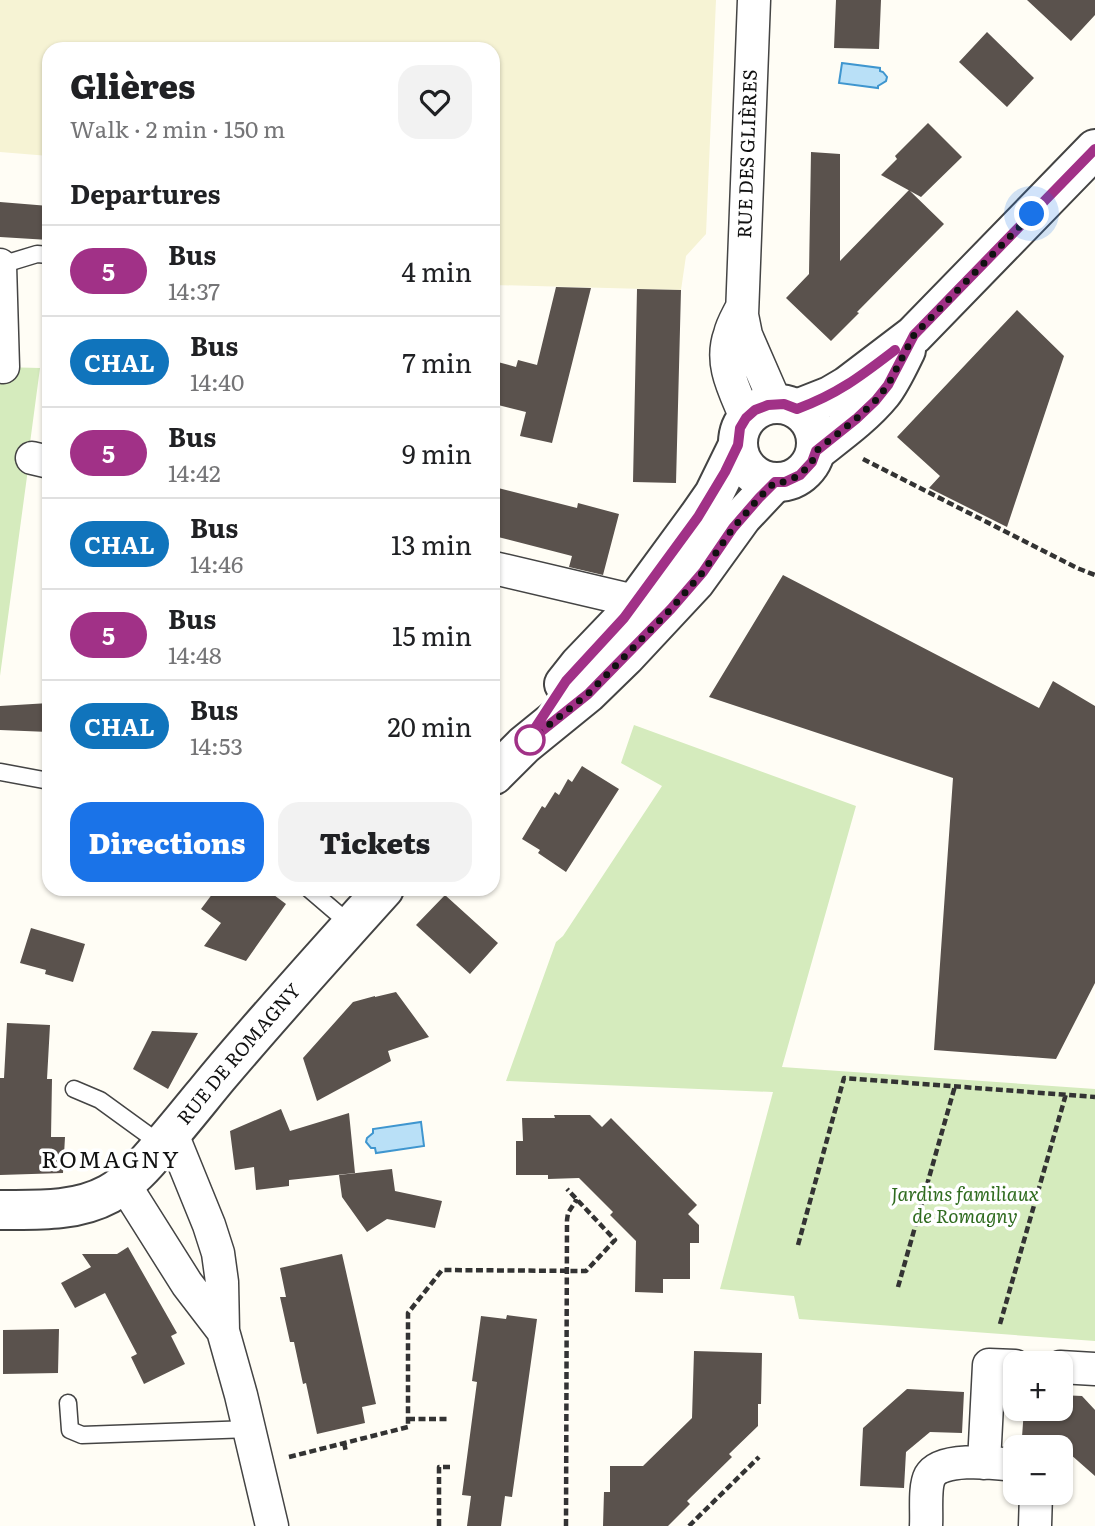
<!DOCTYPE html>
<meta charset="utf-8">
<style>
:root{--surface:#fff;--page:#f2f2f2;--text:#202124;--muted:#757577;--line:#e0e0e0;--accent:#1a73e8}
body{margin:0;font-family:Literata,serif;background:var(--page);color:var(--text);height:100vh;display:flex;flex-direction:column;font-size:26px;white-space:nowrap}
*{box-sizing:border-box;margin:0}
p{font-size:23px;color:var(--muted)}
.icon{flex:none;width:38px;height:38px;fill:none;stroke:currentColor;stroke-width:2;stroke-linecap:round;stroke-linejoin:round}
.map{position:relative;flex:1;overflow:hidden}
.side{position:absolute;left:42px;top:42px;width:458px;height:854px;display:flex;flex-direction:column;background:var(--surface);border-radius:21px;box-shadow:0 2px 5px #0004}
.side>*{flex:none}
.badge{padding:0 14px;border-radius:23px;font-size:24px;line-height:46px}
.fabs{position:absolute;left:1003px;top:1351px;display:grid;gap:14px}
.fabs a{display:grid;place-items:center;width:70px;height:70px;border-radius:14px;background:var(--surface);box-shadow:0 2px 5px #0004;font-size:35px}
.you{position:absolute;width:35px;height:35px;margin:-18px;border:5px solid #fff;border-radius:50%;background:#1a73e8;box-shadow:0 0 0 10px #1a73e833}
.map>.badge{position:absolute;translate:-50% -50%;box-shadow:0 0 0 4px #fff}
h2{padding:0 28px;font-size:26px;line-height:63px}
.round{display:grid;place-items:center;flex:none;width:74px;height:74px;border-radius:21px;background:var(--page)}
.summary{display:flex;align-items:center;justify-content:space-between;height:119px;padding:0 28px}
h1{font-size:33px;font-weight:800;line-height:52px}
.action{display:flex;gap:14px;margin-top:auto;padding:14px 28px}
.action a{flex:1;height:80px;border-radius:21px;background:var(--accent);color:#fff;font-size:28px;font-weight:800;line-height:80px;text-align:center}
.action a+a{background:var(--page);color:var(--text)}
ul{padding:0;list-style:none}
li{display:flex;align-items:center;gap:21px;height:91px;padding:0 28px;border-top:2px solid var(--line)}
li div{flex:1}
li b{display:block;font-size:26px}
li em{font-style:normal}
li .badge{min-width:77px;font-weight:700;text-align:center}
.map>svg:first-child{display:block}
</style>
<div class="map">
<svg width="1095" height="1526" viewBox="0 0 1095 1526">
<rect width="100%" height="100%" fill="#fffdf5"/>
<path fill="#f6f3d4" d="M 0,0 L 716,0 L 706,234 L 686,256 L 681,290 L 494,285 L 494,49 L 49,49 L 49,156 L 0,152 Z"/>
<path fill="#d5ebbd" d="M 0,367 L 40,368 L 30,443 L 28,469 L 0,676 Z
M 634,725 L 856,806 L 782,1067 L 1095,1089 L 1095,1341 L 799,1319 L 794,1296 L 720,1289 L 773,1092 L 506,1081 L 556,942 L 563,936 L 662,786 L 621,763 Z"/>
<path fill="#b9e0f7" stroke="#3f96cf" stroke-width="2" d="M 842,63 L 880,68 L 880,71 L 883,72 L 887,77 L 886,81 L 878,86 L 878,88 L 839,83 Z
M 421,1122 L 424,1146 L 376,1153 L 375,1148 L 371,1148 L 366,1142 L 367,1138 L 373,1133 L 373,1129 Z"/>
<path fill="#5a524d" d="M 836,0 L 881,0 L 879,49 L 834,48 Z
M 1027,0 L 1095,0 L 1095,15 L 1071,41 Z
M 987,32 L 1034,78 L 1007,107 L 959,62 Z
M 928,123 L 962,157 L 921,197 L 881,175 L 897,159 L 895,156 Z
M 811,152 L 840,154 L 840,261 L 909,190 L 944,224 L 857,312 L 859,313 L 831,341 L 786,298 L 809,274 Z
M 0,202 L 49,206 L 49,240 L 0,237 Z
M 556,287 L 591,288 L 552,443 L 520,436 L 526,412 L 494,404 L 494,361 L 516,367 L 518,360 L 537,365 Z
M 637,289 L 681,290 L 676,483 L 633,482 Z
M 1017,310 L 1064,356 L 1007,527 L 929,488 L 940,476 L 897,437 Z
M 494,487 L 577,508 L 578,503 L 619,514 L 603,575 L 569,567 L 572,556 L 494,536 Z
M 783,575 L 1039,708 L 1053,681 L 1095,706 L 1095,983 L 1056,1059 L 934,1050 L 953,778 L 709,697 Z
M 49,703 L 49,732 L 0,730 L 0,706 Z
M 582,766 L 619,789 L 566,872 L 538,853 L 540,850 L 522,839 L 542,806 L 545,808 L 555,792 L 559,795 L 568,779 L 572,782 Z
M 216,889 L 266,889 L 286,904 L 246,961 L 204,946 L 221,923 L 201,909 Z
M 445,895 L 498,943 L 470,974 L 416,925 Z
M 31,928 L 85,944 L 73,982 L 45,974 L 46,970 L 20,963 Z
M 396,992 L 429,1037 L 388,1051 L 391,1061 L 317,1101 L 303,1058 L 353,1002 L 375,996 L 375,997 Z
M 7,1023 L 50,1025 L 47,1079 L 52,1079 L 51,1137 L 65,1137 L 63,1173 L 0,1175 L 0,1078 L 4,1078 Z
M 152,1031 L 198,1033 L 168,1089 L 133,1069 Z
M 281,1109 L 290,1131 L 349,1113 L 355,1173 L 289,1180 L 289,1186 L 256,1190 L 254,1167 L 235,1170 L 230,1131 Z
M 554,1115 L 590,1115 L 602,1127 L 611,1118 L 697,1205 L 688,1214 L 699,1225 L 699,1243 L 690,1243 L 690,1279 L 663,1279 L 663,1293 L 635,1292 L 636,1241 L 610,1215 L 613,1212 L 579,1178 L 548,1179 L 548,1175 L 516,1175 L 516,1141 L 523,1141 L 522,1118 L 555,1118 Z
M 392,1169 L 395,1191 L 442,1201 L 435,1228 L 387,1219 L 367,1232 L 342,1197 L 339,1175 Z
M 128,1247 L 177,1333 L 171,1336 L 185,1364 L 144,1384 L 131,1357 L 137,1354 L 105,1293 L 75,1308 L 61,1283 L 91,1267 L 82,1254 L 117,1254 Z
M 342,1254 L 376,1404 L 362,1407 L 365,1423 L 317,1434 L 306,1383 L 303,1384 L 294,1342 L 290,1342 L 280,1297 L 286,1297 L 280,1268 Z
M 507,1315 L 537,1319 L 512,1497 L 505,1496 L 501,1526 L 467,1526 L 471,1496 L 462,1495 L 477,1382 L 472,1381 L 481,1316 L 506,1319 Z
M 59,1329 L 58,1373 L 3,1374 L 3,1330 Z
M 694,1351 L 762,1353 L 761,1404 L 758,1404 L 758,1426 L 729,1454 L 732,1457 L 687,1501 L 690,1504 L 668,1526 L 603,1526 L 604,1492 L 610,1492 L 610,1466 L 643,1466 L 692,1418 Z
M 907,1389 L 964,1392 L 962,1433 L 930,1432 L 906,1452 L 904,1488 L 860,1486 L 863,1428 Z
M 1060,1395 L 1082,1396 L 1095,1410 L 1095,1476 L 1053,1439 L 1022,1437 L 1024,1409 L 1060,1409 Z"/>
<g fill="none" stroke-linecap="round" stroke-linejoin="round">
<g stroke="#444" stroke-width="19">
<path id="service" d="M 1,265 L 37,254 L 49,255
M 1,772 L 49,781
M 309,889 L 351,925
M 74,1089 L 100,1100 L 162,1145
M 68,1403 L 70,1430 L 82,1435 L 250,1429"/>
</g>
<g stroke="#444" stroke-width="35">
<path id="minor" d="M 754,0 L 742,315 L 746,335 L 776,404
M 0,265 L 3,367
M 741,309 C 737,317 732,325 730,334 C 719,364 735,391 746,418
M 32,458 L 49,462
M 494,568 L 656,606
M 172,1134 L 209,1225 L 218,1253 L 222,1282 L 223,1331 L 241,1395 L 272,1526
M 124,1184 L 187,1284 L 223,1331
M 1060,1367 L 1095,1369
M 984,1463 L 989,1365 L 1015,1366
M 926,1526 C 927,1513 924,1487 930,1476 C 941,1456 995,1463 1015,1465
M 1035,1526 L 1036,1493"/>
</g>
<g stroke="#444" stroke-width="42">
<g id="tertiary">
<circle cx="777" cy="443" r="39"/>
<path d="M 797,409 L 830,396 L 847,386 L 914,335 L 1095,149"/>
<path d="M 816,451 C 839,433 864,415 882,393 C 892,380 899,364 906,350"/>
<path d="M 564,684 L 579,665 L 624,618 L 698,517 L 714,494 L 738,445"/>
<path d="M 494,775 L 524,745 L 588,693 L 625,657 L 695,582 L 742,517 L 775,482"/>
<path id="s1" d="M 0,1210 C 37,1210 76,1212 109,1194 C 130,1182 145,1165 160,1147 C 180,1124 199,1100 218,1077 C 272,1013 328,951 384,889"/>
</g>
</g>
<path stroke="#333" stroke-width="4.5" stroke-dasharray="7 3.5" stroke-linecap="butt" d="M 863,459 L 1077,568 L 1095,575
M 798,1245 L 844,1078 L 1095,1097
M 898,1287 L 955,1086
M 1000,1324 L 1066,1094
M 408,1419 L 450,1419
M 344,1443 L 346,1452
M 289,1457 L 408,1427 L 408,1313 L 442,1270 L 586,1271 L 615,1240 L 567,1189
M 439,1526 L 439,1467 L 450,1467
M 566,1526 L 567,1220 L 568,1213 L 577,1199
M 689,1526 L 759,1457"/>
<use href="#service" stroke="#fff" stroke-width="16"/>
<use href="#minor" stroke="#fff" stroke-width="32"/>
<use href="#tertiary" stroke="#fff" stroke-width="38"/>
</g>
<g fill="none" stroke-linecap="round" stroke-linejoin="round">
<g stroke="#fff" stroke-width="16">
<path id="line" d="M 895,350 C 861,376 838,394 797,409 L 784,404 L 768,405 L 755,410 L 746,418 L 740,428 L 738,445 L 725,472 L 698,517 L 624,618 L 566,681 L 524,745 L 588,694 L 671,609 L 703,572 L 733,528 L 759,498 L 775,482 L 785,482 L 800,475 L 812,462 L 816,451 L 856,419 L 876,400 L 888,385 L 914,335 L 1095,149"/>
</g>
<use href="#line" stroke="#a13187" stroke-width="10"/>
<path stroke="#111" stroke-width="7" stroke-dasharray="0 12.6" d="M 530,740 L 588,694 L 671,609 L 703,572 L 733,528 L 759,498 L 775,482 L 785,482 L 800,475 L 812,462 L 816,451 L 856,419 L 876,400 L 888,385 L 914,335 L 1032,214"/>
</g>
<circle fill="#fff" stroke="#a13187" stroke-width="3.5" cx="530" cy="740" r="14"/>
<g text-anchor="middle" stroke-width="7" stroke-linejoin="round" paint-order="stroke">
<g font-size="19" fill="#111" stroke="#fff">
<text transform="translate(747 154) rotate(-88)" y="7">RUE DES GLIÈRES</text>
<text dy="7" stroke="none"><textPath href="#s1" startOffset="303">RUE DE ROMAGNY</textPath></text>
</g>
<g font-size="19" font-style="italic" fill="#2f6b1f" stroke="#fff">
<text x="965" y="1201">Jardins familiaux<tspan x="965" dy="22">de Romagny</tspan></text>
</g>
<g font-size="23" letter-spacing="2" fill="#111" stroke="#fff">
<text x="111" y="1168">ROMAGNY</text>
</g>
</g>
</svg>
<div class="fabs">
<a>+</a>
<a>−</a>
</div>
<div class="you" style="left:1032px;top:214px"></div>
<section class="side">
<div class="summary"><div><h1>Glières</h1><p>Walk · 2 min · 150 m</p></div><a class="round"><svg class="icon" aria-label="heart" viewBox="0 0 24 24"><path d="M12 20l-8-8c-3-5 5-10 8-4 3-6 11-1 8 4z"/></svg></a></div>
<h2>Departures</h2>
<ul>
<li><span class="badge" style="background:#a13187;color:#fff">5</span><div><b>Bus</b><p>14:37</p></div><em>4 min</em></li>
<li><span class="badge" style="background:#1074bc;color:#fff">CHAL</span><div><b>Bus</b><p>14:40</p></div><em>7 min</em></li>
<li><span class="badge" style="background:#a13187;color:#fff">5</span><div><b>Bus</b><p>14:42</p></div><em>9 min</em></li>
<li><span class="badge" style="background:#1074bc;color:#fff">CHAL</span><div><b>Bus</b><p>14:46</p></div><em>13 min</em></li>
<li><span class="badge" style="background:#a13187;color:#fff">5</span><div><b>Bus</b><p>14:48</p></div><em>15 min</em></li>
<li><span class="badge" style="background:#1074bc;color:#fff">CHAL</span><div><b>Bus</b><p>14:53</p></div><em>20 min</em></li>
</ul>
<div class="action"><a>Directions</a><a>Tickets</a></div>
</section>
</div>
